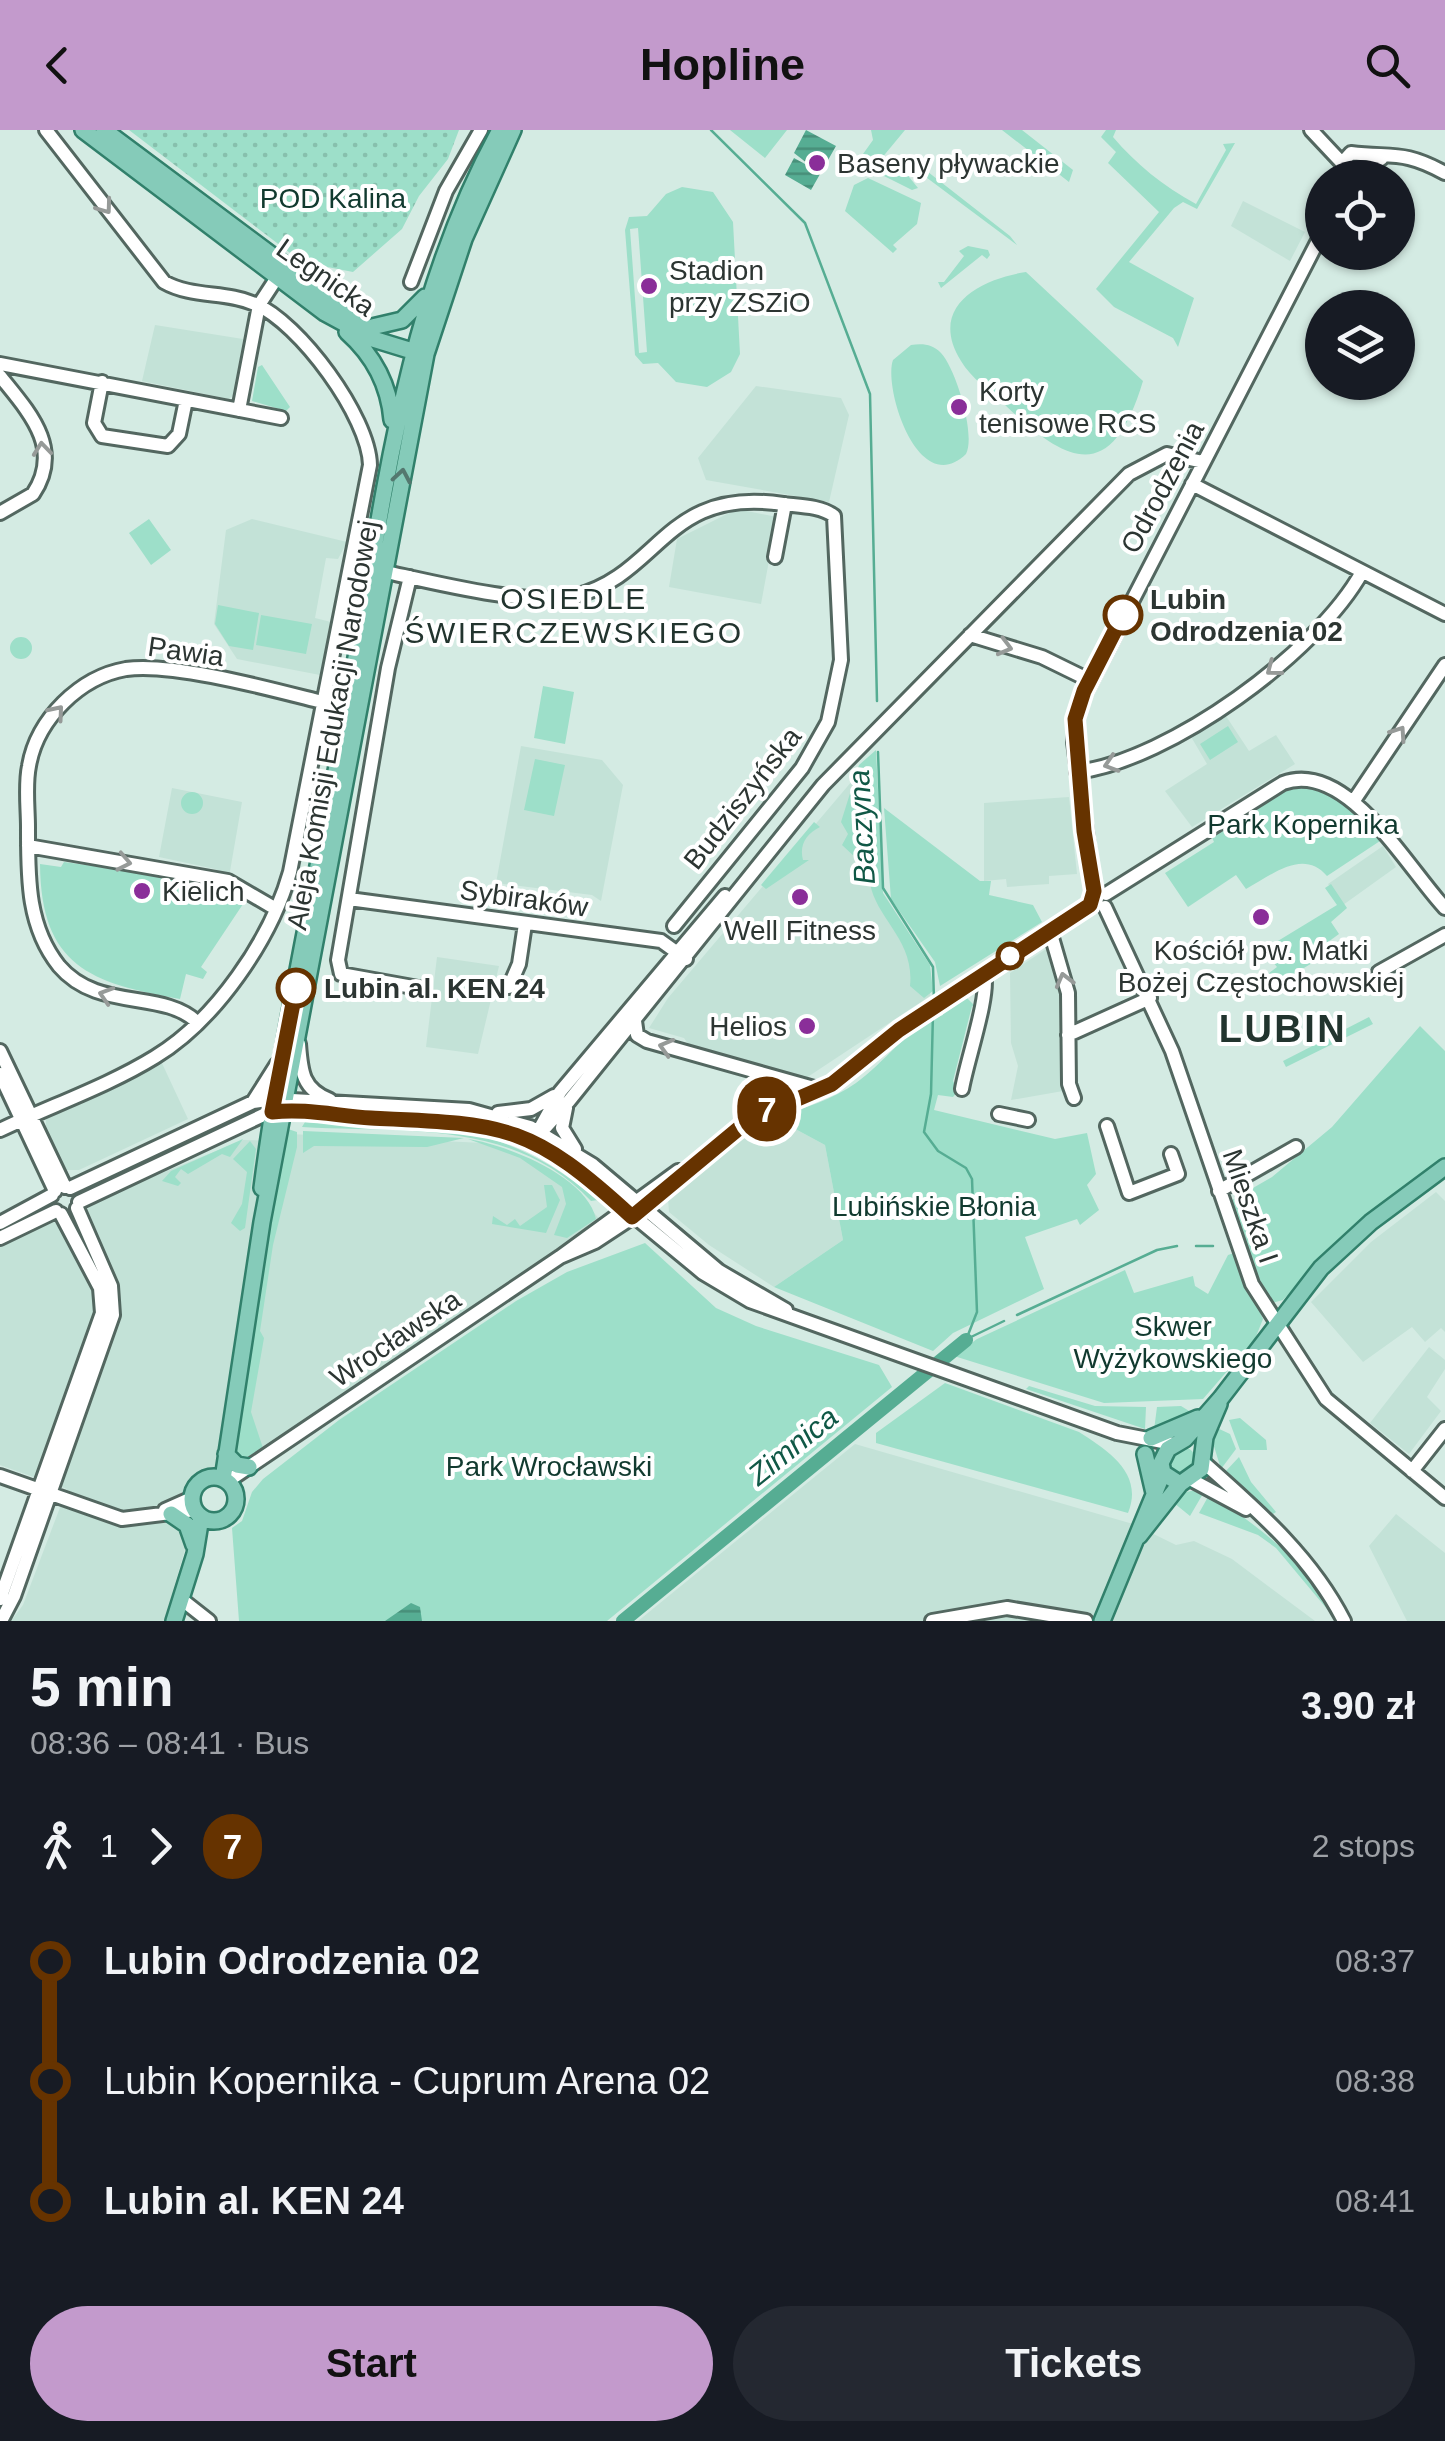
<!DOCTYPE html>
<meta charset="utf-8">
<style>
:root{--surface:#171b24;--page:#242831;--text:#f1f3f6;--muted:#9ea1a6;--accent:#c39acc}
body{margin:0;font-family:Helvetica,sans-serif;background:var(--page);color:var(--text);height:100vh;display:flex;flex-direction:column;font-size:38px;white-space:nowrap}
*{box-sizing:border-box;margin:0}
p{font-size:32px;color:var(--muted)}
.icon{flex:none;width:55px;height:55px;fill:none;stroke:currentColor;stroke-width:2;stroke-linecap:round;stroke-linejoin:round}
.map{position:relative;height:1491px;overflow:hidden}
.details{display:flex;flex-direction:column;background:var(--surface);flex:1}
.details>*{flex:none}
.badge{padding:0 20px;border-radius:32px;font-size:35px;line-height:65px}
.fabs{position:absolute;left:1305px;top:30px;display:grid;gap:20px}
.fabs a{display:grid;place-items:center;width:110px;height:110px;border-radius:50%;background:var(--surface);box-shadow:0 2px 8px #0004;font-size:50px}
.map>.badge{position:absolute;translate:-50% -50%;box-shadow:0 0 0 5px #fff}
.legs{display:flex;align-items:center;gap:15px;height:110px;padding:0 30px;font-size:32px}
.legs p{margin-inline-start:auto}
.summary{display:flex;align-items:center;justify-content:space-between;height:170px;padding:0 30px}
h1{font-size:55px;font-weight:800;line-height:75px}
.button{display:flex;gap:20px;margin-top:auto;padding:20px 30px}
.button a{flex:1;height:115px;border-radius:60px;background:var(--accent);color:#111;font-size:40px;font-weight:800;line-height:115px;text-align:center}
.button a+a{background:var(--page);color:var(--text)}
ul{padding:0 30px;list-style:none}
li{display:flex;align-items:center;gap:35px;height:120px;font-size:38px}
li i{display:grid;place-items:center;width:15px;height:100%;margin:0 12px;background:currentColor}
li i::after{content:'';width:25px;height:25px;margin:-12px;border:8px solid;border-radius:50%;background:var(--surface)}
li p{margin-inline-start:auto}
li:first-child i{background:linear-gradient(#0000 50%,currentColor 0)}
li:last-child i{background:linear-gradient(currentColor 50%,#0000 0)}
header{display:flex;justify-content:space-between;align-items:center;height:130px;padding:0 30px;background:var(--accent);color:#111;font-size:45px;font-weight:800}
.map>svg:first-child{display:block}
</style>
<header><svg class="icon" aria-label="back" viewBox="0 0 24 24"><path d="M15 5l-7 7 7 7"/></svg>Hopline<svg class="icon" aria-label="search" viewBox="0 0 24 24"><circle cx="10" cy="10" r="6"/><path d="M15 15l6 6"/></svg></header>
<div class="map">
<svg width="1445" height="1491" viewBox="0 0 1445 1491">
<defs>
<pattern id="garden-dots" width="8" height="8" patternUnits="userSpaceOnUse" patternTransform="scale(2.5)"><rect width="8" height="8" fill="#9ddfc9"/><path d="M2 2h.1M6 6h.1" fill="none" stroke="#87c0ad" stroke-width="1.8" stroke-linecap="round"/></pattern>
<pattern id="water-rules" width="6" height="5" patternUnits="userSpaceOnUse" patternTransform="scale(2.5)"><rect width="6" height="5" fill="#56ad93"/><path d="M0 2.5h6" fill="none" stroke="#478e79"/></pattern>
</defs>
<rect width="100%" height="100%" fill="#d4ebe3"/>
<path fill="#c3e2d7" d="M 1243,71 L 1305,102 L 1290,131 L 1231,96 Z
M 155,195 L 243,209 L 234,265 L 229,269 L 142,251 Z
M 756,256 L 841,268 L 849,285 L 829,372 L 706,350 L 698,328 Z
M 737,379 L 777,387 L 761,474 L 669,457 L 677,409 Z
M 252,389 L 347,412 L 338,429 L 326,428 L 315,488 L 331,492 L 320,545 L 237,529 L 214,494 L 226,400 Z
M 1224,583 L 1249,621 L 1276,605 L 1295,634 L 1192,697 L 1165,661 L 1207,634 L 1190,605 Z
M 521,616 L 602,630 L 623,655 L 601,771 L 592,765 L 496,753 Z
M 869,631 L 876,759 L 930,853 L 930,866 L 800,952 L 691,918 L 684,908 L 649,898 L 668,868 Z
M 172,658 L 242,672 L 229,747 L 215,739 L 159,727 Z
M 1069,667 L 1077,744 L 1049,746 L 1049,754 L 1007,757 L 1006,749 L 984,751 L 984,673 Z
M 1383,716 L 1396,737 L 1343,775 L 1328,754 Z
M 1049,817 L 1063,865 L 1063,961 L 1011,970 L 1018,936 L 1011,913 L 1010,843 Z
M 437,827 L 499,836 L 478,924 L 426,917 Z
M 160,929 L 188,989 L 79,1040 L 64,1040 L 46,1005 L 46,986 Z
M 775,988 L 825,1015 L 843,1110 L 774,1157 L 709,1115 L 669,1082 L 668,1068 L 736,1009 Z
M 289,1004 L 484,1013 L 522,1026 L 572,1058 L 602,1092 L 231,1344 L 203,1342 L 189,1351 L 181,1364 L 194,1389 L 164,1491 L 11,1491 L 23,1475 L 67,1359 L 0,1335 L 0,1116 L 50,1091 L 60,1094 L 84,1085 L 91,1072 L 243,1010 L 287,1011 Z
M 1436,1062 L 1445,1071 L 1445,1202 L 1441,1198 L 1425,1212 L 1412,1197 L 1363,1232 L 1311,1172 L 1371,1112 Z
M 1429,1217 L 1445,1230 L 1445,1239 L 1427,1267 L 1441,1281 L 1409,1324 L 1370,1293 Z
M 855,1314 L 1133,1394 L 1176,1415 L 1194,1411 L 1232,1429 L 1315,1491 L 638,1491 Z
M 1396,1384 L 1445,1423 L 1445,1491 L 1407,1491 L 1369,1416 Z"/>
<path fill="#9ddfc9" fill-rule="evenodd" d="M 730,0 L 787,0 L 765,28 Z
M 863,0 L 905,0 L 881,29 L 893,38 L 901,37 L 918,58 L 912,60 L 870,39 L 863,24 L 873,10 L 871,0 Z
M 1002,0 L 1022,0 L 1073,40 L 1069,52 Z
M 1106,0 L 1116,0 L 1113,7 C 1136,34 1163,56 1196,74 L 1226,20 L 1223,14 L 1235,13 L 1197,79 L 1183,72 L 1174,78 L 1129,132 L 1194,168 L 1178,217 L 1173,208 L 1114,177 L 1096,159 L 1159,82 L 1108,33 L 1116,22 L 1101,7 Z
M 905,24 L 1010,106 L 1017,115 L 907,33 Z
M 868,48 L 921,73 L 917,94 L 893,115 L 897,119 L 893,123 L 845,81 L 854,55 Z
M 682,57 L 713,62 L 733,92 L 740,224 L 731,242 L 707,257 L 676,252 L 658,233 L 643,234 L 635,225 L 625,100 L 629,87 L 647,86 L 666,64 ZM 638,98 L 647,222 L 639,223 L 630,99 Z
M 968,116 L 988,120 L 990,125 L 987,129 L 982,125 L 941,158 L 938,152 L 944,152 L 964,126 L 959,121 Z
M 1026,142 L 1143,251 C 1112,354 1069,336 1004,274 C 990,261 971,248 961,231 C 927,176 981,149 1026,142 Z
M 911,215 C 922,213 933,214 941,223 C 956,239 976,305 966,324 C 918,370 883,257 893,230 Z
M 262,235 L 290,277 L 286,281 L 252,271 L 258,237 Z
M 149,389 L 171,420 L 151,435 L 129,403 Z
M 218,475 L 259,483 L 253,520 L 229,516 L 215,494 Z
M 261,485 L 312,494 L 306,524 L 256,515 Z
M10 518a11 11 0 1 1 22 0a11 11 0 1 1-22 0Z
M 543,556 L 574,562 L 565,614 L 534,608 Z
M 1228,596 L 1238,612 L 1210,630 L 1200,614 Z
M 876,620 L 883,763 L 930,835 L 933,861 L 924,868 L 910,856 C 915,810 876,789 870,753 L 856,745 L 857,729 L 842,715 L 848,704 L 841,692 L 859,635 Z
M 535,629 L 565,635 L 554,686 L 524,680 Z
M 1309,655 L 1353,679 L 1383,709 L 1327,746 C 1303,718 1272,745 1246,759 L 1236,745 L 1188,777 L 1165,743 L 1214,712 L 1211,705 L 1285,658 Z
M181 673a11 11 0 1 1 22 0a11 11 0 1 1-22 0Z
M 884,678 L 980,751 L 991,751 L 989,765 L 1033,775 L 1042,792 L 940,856 L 935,832 L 891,769 Z
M 814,692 L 820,697 C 806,704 799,715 803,730 L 809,730 L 766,759 L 761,755 Z
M 64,732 L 224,754 L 247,768 L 201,837 L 207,842 L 203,849 L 186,844 L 180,869 C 90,853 41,836 40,734 L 61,737 Z
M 1331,754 L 1347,778 L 1331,792 L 1339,804 L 1328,812 L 1332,821 L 1266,861 L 1260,850 L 1277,837 L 1263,820 L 1337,775 L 1325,758 Z
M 964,865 L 976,877 L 972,876 L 953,951 L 958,961 L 953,967 L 938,965 L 934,980 L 1055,1009 L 1087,1003 L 1096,1044 L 1087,1055 L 1099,1080 L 1080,1095 L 1077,1089 L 1025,1107 L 1044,1159 L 953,1203 L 933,1221 L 774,1157 L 843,1110 L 825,1015 L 775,988 C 803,978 832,970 856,953 C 887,931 905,899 943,885 L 943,879 Z
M 1369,887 L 1373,894 L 1286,937 L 1283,931 Z
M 1420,896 L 1445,921 L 1445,1027 L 1351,1100 L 1283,1170 L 1272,1173 L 1248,1137 L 1227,1073 L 1272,1047 L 1332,997 Z
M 305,992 C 430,998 496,985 598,1070 L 591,1071 C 514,989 406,1003 302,997 Z
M 288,999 L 297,1002 L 297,1017 L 273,1115 L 260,1201 L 264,1208 L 251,1282 L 263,1318 L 251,1331 L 234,1327 L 235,1298 Z
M 303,1001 L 464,1008 L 427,1017 L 314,1016 L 303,1023 Z
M 243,1009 L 230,1027 L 222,1024 L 188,1044 L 181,1039 L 175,1047 L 181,1053 L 178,1056 L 162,1051 L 171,1041 Z
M 468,1009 C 507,1015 587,1046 596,1089 L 567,1108 L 554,1105 L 566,1074 L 562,1057 L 520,1028 Z
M 250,1011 L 256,1019 L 245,1098 L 240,1101 L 231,1093 L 242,1074 L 247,1042 L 233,1029 Z
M 544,1055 L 552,1055 L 560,1070 L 546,1103 L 492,1094 L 493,1086 L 507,1095 L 515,1089 L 520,1096 L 547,1077 Z
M 645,1113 L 716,1178 L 756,1196 L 879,1235 L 892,1257 L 607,1491 L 239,1491 L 232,1398 L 242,1391 L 252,1362 L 263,1349 L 339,1290 L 516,1171 L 567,1142 Z
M 1234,1123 L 1263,1189 L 1255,1209 L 1203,1269 L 1104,1273 L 954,1226 L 977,1209 L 1125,1140 L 1134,1163 L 1193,1146 L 1195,1156 L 1208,1164 L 1228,1125 Z
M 945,1253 L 1079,1302 C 1109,1321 1144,1344 1128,1383 L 876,1313 L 876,1303 Z
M 1029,1256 L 1095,1276 L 1146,1277 L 1145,1299 L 1026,1259 Z
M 1181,1276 L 1194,1284 L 1154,1300 L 1157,1277 Z
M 1240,1288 L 1266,1310 L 1267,1320 L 1240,1320 L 1229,1290 Z
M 1215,1297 L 1230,1304 L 1236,1319 L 1221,1339 L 1212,1310 Z
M1168 1331a14 14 0 1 1 28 0a14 14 0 1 1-28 0Z
M 1239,1327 L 1251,1352 L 1276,1382 L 1273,1384 L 1225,1342 Z
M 1196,1360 L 1204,1362 L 1190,1386 L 1174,1373 L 1186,1362 Z
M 1209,1365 C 1262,1397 1308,1434 1337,1491 L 1276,1418 L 1258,1405 L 1199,1383 Z"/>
<path fill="url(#garden-dots)" d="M 129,0 L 459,0 L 448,29 L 419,66 L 402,99 L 353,142 L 302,132 Z"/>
<path fill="url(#water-rules)" d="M 806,0 L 836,16 L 811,60 L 785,45 L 794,28 L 816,40 L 794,23 Z
M 411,1473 L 420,1477 L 422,1491 L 385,1491 Z"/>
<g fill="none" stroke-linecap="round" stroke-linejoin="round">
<path stroke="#56ad93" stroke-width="2.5" d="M 711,0 L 805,93 L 870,264 L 877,571
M 878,622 L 883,758 L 933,837 L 934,870
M 933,883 L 931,964 L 924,1002 L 938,1021 L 966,1038 L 972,1049 L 977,1182 L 966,1210
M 1196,1116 L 1213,1116
M 1017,1185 L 1157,1120 L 1177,1116
M 971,1207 L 1004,1191"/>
<path stroke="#56ad93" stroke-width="14" d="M 623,1491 L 966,1210"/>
<g stroke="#536760" stroke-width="18">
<path id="minor" d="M 1311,0 L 1342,33
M 1342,33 L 1351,23 C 1393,28 1403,20 1445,43
M 1344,48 L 1345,44
M 1354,48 L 1382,28
M 411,152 L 446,61 L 481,0
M 0,234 L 281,288
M 0,246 C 28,281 64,318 33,364 L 0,383
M 102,252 L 94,293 L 102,306 L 168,316 L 179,304 L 186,270
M 239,280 L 259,175 L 278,146
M 1192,354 L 1445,484
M 775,427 L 785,374
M 386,442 C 432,452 531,477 575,466 C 660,445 665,356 783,374 C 799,376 821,376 834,386 L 841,530 L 828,592 L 802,638 L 674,796
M 410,447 L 388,538 L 338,830 L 341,844 L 424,859
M 970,505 L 1042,527 L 1089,550
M 1077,642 C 1170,630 1317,523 1362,442
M 1353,672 L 1445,535
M 28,716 L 228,751 L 276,779
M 1094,761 L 1074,612 L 1078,576 L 1322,103
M 1106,764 L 1283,653 C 1347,629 1408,739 1445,778
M 349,769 L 661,811 L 686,829
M 1105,777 L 1172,921 L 1252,1154 L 1326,1269 L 1445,1368
M 1050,801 L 1068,863 L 1069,954 L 1074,968
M 1379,842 L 1445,805
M 509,857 L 519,834 L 525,794
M 635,891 L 637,905 L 647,911 L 821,960
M 197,892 C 162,859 98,882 59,836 C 27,796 28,747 28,697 C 28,678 25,655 29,636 C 37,589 80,547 126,539 C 173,532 274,560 322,572
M 1068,905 L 1150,868
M 299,914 C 301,941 302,959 330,970
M 0,921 L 65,1057
M 0,944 L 55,1061
M 962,959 C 967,930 990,865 984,843
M 253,972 L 277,934
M 566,978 L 562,998 L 575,1019
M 498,983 L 531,979 L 554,966
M 999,984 L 1028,990
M 1107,996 L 1129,1063 L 1178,1044 L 1171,1024
M 0,1000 C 50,976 108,956 155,927 C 216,890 271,809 290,742 L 370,335 C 369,287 299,192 255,174 C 226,161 192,168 164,152 L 46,0
M 539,1000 L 560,962 L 725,766
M 521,1006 L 545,998 L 569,971 L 823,655 L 1129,344 L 1167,324 L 1203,332
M 70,1058 L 253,972 L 274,969 L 469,980 L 530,997 L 593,1035 L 719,1141 L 786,1180
M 1219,1061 L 1296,1017
M 79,1072 L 272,981 L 457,990 L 517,1004 L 560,1025 L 703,1143 L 750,1171 L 1117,1303 L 1173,1314
M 0,1093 L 52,1065
M 0,1108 L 56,1081
M 560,1127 L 595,1112 L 633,1087 L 749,990 L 832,954 L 899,900 L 1090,775
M 1203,1332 C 1257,1380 1311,1426 1344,1491
M 1412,1341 L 1445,1299
M 0,1346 L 122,1389 L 195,1380
M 1190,1349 L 1246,1379
M 228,1351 L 560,1127 L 678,1041
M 165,1380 L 192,1368
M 0,1469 L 102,1183 L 100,1158 L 61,1084
M 181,1469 L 209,1491
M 1,1491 L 14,1466 L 113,1185 L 111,1156 L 77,1078
M 932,1491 L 1007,1478 L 1086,1491"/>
</g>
<g stroke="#31806b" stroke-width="20">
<path id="major" d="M 83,0 L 325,183 L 373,209 L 422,224
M 104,0 L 360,191
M 372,197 L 402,190 L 425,167
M 347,202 C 374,226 389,254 392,290
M 262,1058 C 282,903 317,751 344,597 C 381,394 399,184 500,0
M 1151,1308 L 1198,1288
M 226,1324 L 237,1335 L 249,1337
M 1145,1324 L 1154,1363
M192 1369a22 22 0 1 1 44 0a22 22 0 1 1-44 0Z
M 223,1349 L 262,1092 L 426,224 L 464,109 L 513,0
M 1180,1354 L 1163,1343 L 1161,1333 L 1168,1319 L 1185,1309 L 1221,1268 L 1321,1138 L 1371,1092 L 1445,1037
M 171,1384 L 187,1395 L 194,1415
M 1139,1406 L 1180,1354 L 1201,1339 L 1205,1307 L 1219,1274
M 174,1491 L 195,1424 L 201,1387
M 1102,1491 L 1163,1343"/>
</g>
<use href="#minor" stroke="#fff" stroke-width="12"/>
<use href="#major" stroke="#85cbb9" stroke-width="15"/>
</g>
<defs><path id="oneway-chevron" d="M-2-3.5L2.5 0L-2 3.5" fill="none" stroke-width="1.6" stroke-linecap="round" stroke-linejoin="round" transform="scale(2.5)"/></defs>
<g stroke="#969a98">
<use href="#oneway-chevron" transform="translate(105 77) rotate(54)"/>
<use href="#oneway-chevron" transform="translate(42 319) rotate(-96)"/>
<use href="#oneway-chevron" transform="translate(1005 517) rotate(15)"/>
<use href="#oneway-chevron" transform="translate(1273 539) rotate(143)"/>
<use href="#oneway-chevron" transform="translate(57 582) rotate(-50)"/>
<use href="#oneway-chevron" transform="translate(1399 603) rotate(-56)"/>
<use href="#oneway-chevron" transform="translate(1111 634) rotate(162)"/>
<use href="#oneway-chevron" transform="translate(124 732) rotate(11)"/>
<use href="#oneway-chevron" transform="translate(1064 850) rotate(-105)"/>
<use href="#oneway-chevron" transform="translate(106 865) rotate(-163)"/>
<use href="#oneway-chevron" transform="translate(666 917) rotate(-164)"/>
</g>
<use stroke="#54786f" href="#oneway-chevron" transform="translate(402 346) rotate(-80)"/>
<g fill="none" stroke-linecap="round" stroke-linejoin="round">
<g stroke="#fff" stroke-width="22">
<path id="line-1" d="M 296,858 L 272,982 C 306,978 337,986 371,988 C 505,994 530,993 632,1087 L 749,990 L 832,954 L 899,900 L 1090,775 L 1094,761 L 1084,701 L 1075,589 L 1084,561 L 1123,485"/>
</g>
<use href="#line-1" stroke="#630" stroke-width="15"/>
</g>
<g fill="#8a2e99" stroke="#fff" stroke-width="4">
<circle cx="817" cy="33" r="10"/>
<circle cx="649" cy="156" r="10"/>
<circle cx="959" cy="277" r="10"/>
<circle cx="142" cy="761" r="10"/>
<circle cx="800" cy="767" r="10"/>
<circle cx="1261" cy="787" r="10"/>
<circle cx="807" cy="896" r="10"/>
</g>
<g fill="#fff" stroke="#630" stroke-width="5">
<circle cx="1123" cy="485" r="18"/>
<circle cx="1010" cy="826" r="12"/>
<circle cx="296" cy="858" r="18"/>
</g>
<g text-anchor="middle" stroke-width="8" stroke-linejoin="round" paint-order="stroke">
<g font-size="28" fill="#2c3532" stroke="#fff" text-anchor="start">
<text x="837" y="43">Baseny pływackie</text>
<text x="669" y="150">Stadion<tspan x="669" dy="32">przy ZSZiO</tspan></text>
<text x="979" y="271">Korty<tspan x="979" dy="32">tenisowe RCS</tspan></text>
<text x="162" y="771">Kielich</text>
<text x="800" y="810" text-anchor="middle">Well Fitness</text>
<text x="1261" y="830" text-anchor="middle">Kościół pw. Matki<tspan x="1261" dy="32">Bożej Częstochowskiej</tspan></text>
<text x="787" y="906" text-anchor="end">Helios</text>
</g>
<g font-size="28" fill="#113a2f" stroke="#fff">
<text x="333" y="78">POD Kalina</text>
<text x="1303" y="704">Park Kopernika</text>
<text x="934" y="1086">Lubińskie Błonia</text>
<text x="1173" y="1206">Skwer<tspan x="1173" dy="32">Wyżykowskiego</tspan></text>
<text x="549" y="1346">Park Wrocławski</text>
</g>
<g font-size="28" fill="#2c3532" stroke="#fff">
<text transform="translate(326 147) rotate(35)" y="10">Legnicka</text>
<text transform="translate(1162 357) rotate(-62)" y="10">Odrodzenia</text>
<text transform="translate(186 521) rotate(8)" y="10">Pawia</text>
<text transform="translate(332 595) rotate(-80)" y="10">Aleja Komisji Edukacji Narodowej</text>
<text transform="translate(742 668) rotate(-52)" y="10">Budziszyńska</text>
<text transform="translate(524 768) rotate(8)" y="10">Sybiraków</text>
<text transform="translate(1251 1076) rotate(71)" y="10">Mieszka I</text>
<text transform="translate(395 1208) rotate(-34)" y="10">Wrocławska</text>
</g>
<g font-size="28" font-weight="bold" fill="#2c3532" stroke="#fff" text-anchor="start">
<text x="1150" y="479">Lubin<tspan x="1150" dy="32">Odrodzenia 02</tspan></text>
<text x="324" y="868">Lubin al. KEN 24</text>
</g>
<g font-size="30" letter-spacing="2.5" fill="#22342e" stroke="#fff">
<text x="574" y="479">OSIEDLE<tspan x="574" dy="34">ŚWIERCZEWSKIEGO</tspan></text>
</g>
<g font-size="30" font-style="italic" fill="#105846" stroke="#fff">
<text transform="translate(862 697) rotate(-93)" y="10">Baczyna</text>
<text transform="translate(793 1316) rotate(-39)" y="10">Zimnica</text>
</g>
<g font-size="38" font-weight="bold" letter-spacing="2.5" fill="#22342e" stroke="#fff">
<text x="1283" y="912">LUBIN</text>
</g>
</g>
</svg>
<div class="fabs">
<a><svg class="icon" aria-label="locate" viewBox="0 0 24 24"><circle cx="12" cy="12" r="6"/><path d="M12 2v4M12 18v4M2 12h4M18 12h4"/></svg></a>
<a><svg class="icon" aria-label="layers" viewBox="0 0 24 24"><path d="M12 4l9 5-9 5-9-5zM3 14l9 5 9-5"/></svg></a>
</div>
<b class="badge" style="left:767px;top:979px;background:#630;color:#fff">7</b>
</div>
<section class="details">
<div class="summary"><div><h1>5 min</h1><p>08:36 – 08:41 · Bus</p></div><b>3.90 zł</b></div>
<div class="legs"><svg class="icon" aria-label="walk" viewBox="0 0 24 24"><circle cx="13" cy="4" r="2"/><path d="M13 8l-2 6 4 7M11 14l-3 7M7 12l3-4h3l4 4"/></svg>1<svg class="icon" aria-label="forward" viewBox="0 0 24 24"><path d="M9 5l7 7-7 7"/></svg><b class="badge" style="background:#630;color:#fff">7</b><p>2 stops</p></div>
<ul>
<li><i style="color:#630"></i><b>Lubin Odrodzenia 02</b><p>08:37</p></li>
<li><i style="color:#630"></i><span>Lubin Kopernika - Cuprum Arena 02</span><p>08:38</p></li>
<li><i style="color:#630"></i><b>Lubin al. KEN 24</b><p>08:41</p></li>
</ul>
<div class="button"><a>Start</a><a>Tickets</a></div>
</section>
